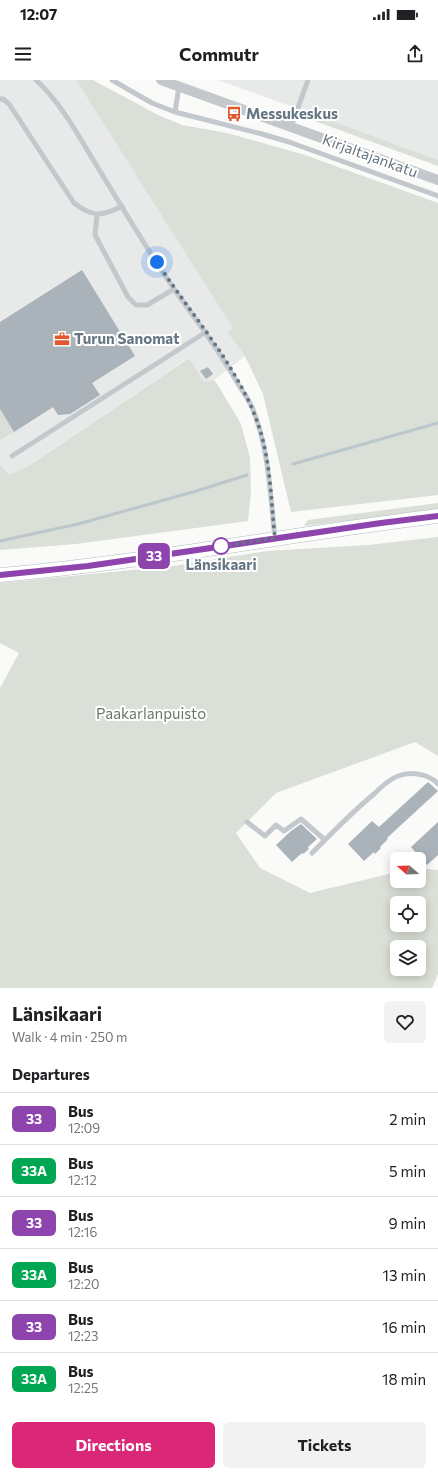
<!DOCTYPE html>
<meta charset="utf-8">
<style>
:root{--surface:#fff;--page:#f2f2f2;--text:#202124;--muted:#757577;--line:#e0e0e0;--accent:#db2777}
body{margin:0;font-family:Commissioner,sans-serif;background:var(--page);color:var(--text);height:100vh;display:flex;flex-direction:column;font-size:15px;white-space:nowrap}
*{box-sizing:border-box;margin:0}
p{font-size:13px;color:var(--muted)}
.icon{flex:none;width:22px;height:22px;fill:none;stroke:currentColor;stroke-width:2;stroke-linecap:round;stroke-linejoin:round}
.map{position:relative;height:908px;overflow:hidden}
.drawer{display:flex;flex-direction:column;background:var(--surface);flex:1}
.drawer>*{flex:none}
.badge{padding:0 8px;border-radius:6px;font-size:14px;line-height:26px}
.needle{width:26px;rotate:289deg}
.tools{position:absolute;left:390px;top:772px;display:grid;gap:8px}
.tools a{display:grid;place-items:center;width:36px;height:36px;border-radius:6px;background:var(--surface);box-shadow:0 2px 10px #0003;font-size:20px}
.you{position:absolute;width:20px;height:20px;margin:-10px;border:3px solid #fff;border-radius:50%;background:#1a73e8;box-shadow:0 0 0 6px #1a73e833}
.map>.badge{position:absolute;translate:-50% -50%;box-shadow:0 0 0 2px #fff}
h2{padding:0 12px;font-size:15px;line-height:36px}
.round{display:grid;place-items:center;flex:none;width:42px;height:42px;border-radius:6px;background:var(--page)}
.headline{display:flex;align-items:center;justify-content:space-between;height:68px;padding:0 12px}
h1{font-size:19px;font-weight:700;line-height:30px}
.cta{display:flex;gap:8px;margin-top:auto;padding:8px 12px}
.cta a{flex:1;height:46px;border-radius:6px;background:var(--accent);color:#fff;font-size:16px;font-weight:700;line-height:46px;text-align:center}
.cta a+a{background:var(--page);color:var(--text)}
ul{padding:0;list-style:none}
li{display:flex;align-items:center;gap:12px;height:52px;padding:0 12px;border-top:1px solid var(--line)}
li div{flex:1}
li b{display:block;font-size:15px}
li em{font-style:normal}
li .badge{min-width:44px;font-weight:700;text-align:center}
.status{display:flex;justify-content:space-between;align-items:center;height:28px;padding:0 20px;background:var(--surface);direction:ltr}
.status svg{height:11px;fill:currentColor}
header{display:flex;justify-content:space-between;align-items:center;height:52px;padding:0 12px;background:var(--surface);font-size:18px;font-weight:700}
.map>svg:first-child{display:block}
</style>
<div class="status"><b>12:07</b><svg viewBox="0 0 49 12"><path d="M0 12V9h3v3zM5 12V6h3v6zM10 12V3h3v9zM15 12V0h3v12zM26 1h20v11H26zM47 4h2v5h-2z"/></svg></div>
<header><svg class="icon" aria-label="menu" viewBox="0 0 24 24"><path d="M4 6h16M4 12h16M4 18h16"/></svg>Commutr<svg class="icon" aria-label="share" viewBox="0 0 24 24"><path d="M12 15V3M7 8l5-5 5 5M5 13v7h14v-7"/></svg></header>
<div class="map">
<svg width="438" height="908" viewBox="0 0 438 908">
<rect width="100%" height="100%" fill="#fafaf8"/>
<path fill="#e8e9e9" d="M 0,0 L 76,0 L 234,248 L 227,252 L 245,276 L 214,300 L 204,302 L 188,278 L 27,387 L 0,444 Z
M 218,0 L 438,0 L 438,80 L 298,29 Z"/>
<path fill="#dadfd7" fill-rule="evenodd" d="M 76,0 L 93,0 L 158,35 L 182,45 L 227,53 L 305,75 L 438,123 L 438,415 L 291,432 L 263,314 L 245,276 L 227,252 L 233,248 Z
M 302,30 L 438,80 L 438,86 L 301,36 Z
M 189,278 L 204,302 L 214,300 L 219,307 L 241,344 L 250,378 L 251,411 L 248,441 L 76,464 L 0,470 L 0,385 L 9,395 L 27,387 Z
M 0,329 L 14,352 L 0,360 Z
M 438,423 L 438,431 L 304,446 L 308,440 Z
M 438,457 L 438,676 L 415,662 L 276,713 L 236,753 L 260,788 L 310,813 L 397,792 L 397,801 L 419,801 L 419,788 L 438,790 L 438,894 L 432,908 L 0,908 L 0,608 L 19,573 L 0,563 L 0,503 L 173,486 L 267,471 L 368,465 ZM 397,823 L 419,823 L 419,845 L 397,845 ZM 397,867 L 419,867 L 419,889 L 397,889 Z"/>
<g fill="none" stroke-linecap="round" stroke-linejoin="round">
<path stroke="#bbc7cb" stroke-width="3" d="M 293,384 L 438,343
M 0,461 L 78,444 L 193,412 L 247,395"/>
</g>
<path fill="#aab3b9" d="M 82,190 L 135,276 L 92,303 L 100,315 L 70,334 L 58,335 L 53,327 L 14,352 L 0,329 L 0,242 Z
M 208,287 L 213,294 L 206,299 L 200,291 Z
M 428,702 L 438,711 L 387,758 L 388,759 L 380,767 L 381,768 L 375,774 L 374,772 L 364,781 L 348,764 L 372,741 L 379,747 Z
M 438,742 L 438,775 L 427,785 L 411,767 Z
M 301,744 L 317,759 L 308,767 L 309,769 L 303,774 L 302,773 L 292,782 L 276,765 L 291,751 Z"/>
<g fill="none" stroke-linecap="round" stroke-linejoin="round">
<g stroke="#b3babf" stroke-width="15">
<path id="secondary" d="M 0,495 C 147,482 292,454 438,436"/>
</g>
<path stroke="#c3c8cc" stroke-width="5" d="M 36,0 C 61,23 78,55 95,83 C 121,125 146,168 174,209 C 196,240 219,270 238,304 C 243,311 248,319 252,327 C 269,368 270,414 275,458
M 112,0 L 152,23 L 175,32 L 262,54 L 289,62 L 438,116
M 0,19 L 3,19 L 9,24 L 74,123 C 92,137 102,137 122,126
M 175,32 L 179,6
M 291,47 L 308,0
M 97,134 L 95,155 L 128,217 L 136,225 L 147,225 L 174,209
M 12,376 L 206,252
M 247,742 L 265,756 L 276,745 L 284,751 L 301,739 L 325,760
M 312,773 C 332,753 352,732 374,714 C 381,707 389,699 398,696 C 411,691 429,694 438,704"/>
<path stroke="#c3c8cc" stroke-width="10" d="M 161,0 L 438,100"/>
<use href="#secondary" stroke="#fff" stroke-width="14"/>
</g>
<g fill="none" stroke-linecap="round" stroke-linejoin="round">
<g stroke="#fff" stroke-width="9">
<path id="line" d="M 0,495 L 88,486 L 381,443 L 438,436"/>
</g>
<use href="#line" stroke="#8e44ad" stroke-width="6"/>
<path stroke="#657683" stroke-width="4" stroke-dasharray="0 7.2" d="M 157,182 C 191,235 241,289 260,350 C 271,385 271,423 275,458 L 219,467 L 221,466"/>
</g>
<defs>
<g id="bus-bare" transform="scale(1.2)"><path d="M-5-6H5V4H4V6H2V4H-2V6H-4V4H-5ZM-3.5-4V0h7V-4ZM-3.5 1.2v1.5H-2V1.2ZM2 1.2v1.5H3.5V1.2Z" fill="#e4572e" stroke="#fff" stroke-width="2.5" paint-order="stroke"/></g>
<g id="office-bare" transform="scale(1.2)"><path d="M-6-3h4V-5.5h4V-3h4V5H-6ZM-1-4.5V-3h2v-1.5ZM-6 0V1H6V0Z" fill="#e4572e" stroke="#fff" stroke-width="2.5" paint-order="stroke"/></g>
</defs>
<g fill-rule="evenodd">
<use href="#bus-bare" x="234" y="34"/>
<use href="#office-bare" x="62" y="259"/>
</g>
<circle fill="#fff" stroke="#8e44ad" stroke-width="2" cx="221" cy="466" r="8"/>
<g text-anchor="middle" stroke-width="4" stroke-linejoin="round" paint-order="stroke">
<g font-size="15" font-weight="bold" fill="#657683" stroke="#fff" text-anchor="start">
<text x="246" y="39">Messukeskus</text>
<text x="74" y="264">Turun Sanomat</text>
</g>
<g font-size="15" fill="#657683" stroke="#fff">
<text transform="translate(370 76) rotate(20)" y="5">Kirjaltajankatu</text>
</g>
<g font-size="15" font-weight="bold" fill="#657683" stroke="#fff">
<text x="221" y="490">Länsikaari</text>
</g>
<g font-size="15" fill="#687a64" stroke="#fff">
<text x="151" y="639">Paakarlanpuisto</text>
</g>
</g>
</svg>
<div class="tools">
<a><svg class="needle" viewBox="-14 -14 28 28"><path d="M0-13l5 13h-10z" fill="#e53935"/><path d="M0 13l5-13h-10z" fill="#757577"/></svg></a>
<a><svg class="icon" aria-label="locate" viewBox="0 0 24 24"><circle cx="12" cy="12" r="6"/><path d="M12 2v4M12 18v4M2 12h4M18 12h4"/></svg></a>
<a><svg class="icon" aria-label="layers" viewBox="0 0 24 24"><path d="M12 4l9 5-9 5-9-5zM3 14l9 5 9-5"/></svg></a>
</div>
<div class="you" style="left:157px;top:182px"></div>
<b class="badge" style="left:154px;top:476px;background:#8e44ad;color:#fff">33</b>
</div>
<section class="drawer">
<div class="headline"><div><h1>Länsikaari</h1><p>Walk · 4 min · 250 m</p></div><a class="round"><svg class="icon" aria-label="heart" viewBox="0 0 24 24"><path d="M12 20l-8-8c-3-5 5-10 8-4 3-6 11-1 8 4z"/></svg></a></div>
<h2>Departures</h2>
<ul>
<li><span class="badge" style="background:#8e44ad;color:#fff">33</span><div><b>Bus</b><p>12:09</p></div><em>2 min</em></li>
<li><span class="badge" style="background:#00a651;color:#fff">33A</span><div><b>Bus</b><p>12:12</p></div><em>5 min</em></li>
<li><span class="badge" style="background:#8e44ad;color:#fff">33</span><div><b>Bus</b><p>12:16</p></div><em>9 min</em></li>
<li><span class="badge" style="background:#00a651;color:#fff">33A</span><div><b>Bus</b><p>12:20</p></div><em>13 min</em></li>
<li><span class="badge" style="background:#8e44ad;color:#fff">33</span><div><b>Bus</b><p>12:23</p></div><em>16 min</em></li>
<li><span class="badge" style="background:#00a651;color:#fff">33A</span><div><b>Bus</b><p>12:25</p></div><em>18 min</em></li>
</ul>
<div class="cta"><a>Directions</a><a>Tickets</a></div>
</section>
